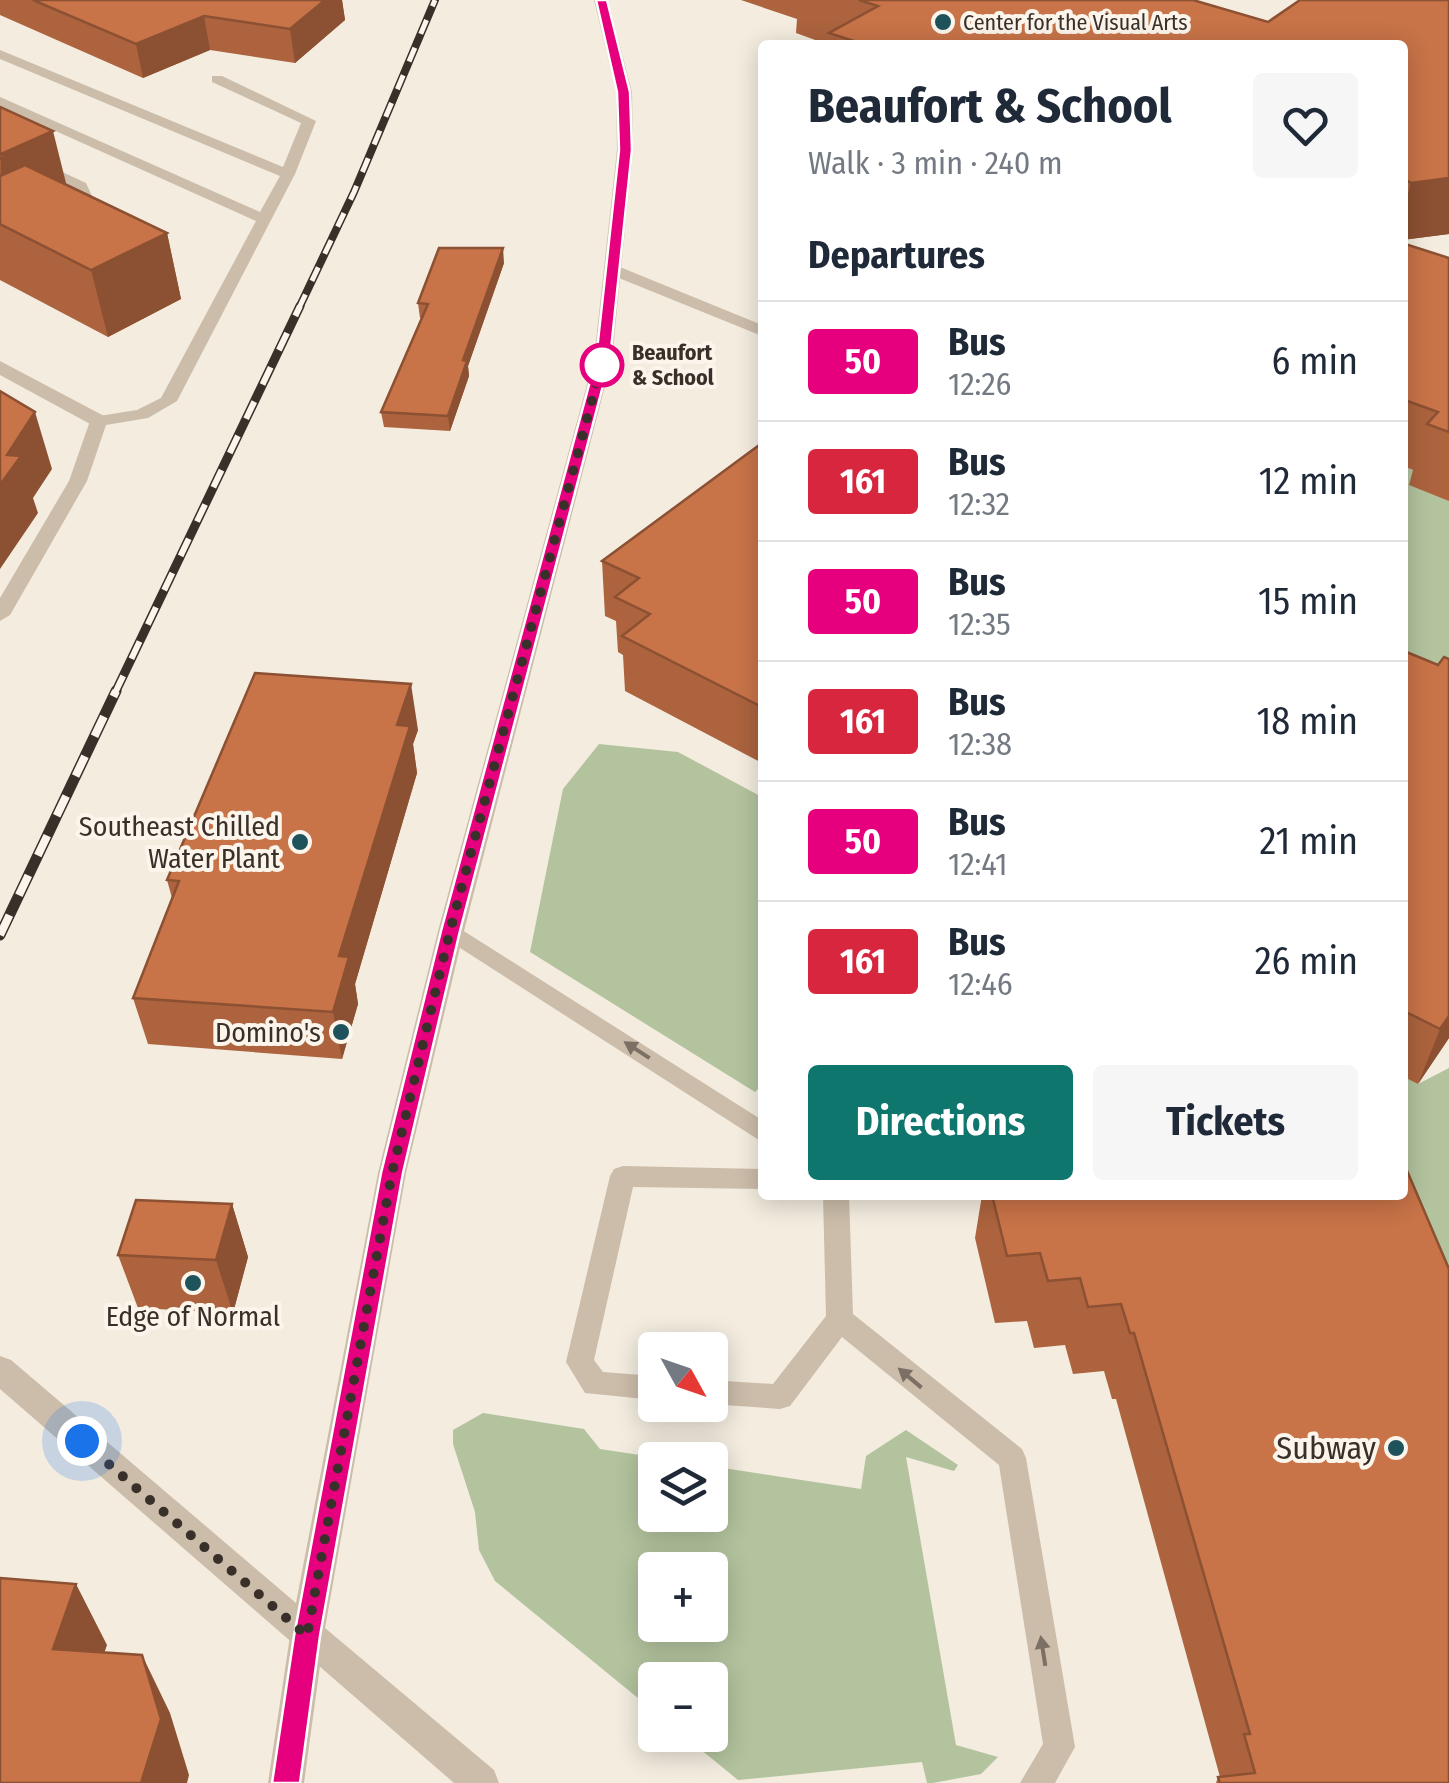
<!DOCTYPE html>
<meta charset="utf-8">
<style>
:root{--surface:#fff;--page:#f6f6f7;--text:#1f2937;--muted:#747a83;--line:#e0e1e3;--accent:#0f766e}
body{margin:0;font-family:"Fira Sans Condensed",sans-serif;background:var(--page);color:var(--text);height:100vh;display:flex;flex-direction:column;font-size:38px;white-space:nowrap}
*{box-sizing:border-box;margin:0}
p{font-size:32px;color:var(--muted)}
.icon{flex:none;width:55px;height:55px;fill:none;stroke:currentColor;stroke-width:2;stroke-linecap:round;stroke-linejoin:round}
.map{position:relative;flex:1;overflow:hidden}
.side{position:absolute;left:758px;top:40px;width:650px;height:1160px;display:flex;flex-direction:column;background:var(--surface);border-radius:10px;box-shadow:0 5px 25px #0003}
.side>*{flex:none}
.badge{padding:0 20px;border-radius:8px;font-size:35px;line-height:65px}
.needle{width:65px;rotate:130deg}
.fabs{position:absolute;left:638px;top:1332px;display:grid;gap:20px}
.fabs a{display:grid;place-items:center;width:90px;height:90px;border-radius:10px;background:var(--surface);box-shadow:0 5px 25px #0003;font-size:50px}
.you{position:absolute;width:50px;height:50px;margin:-25px;border:8px solid #fff;border-radius:50%;background:#1a73e8;box-shadow:0 0 0 15px #1a73e833}
.map>.badge{position:absolute;translate:-50% -50%;box-shadow:0 0 0 5px #fff}
h2{padding:0 50px;font-size:38px;line-height:90px}
.round{display:grid;place-items:center;flex:none;width:105px;height:105px;border-radius:10px;background:var(--page)}
.headline{display:flex;align-items:center;justify-content:space-between;height:170px;padding:0 50px}
h1{font-size:48px;font-weight:700;line-height:75px}
.button{display:flex;gap:20px;margin-top:auto;padding:20px 50px}
.button a{flex:1;height:115px;border-radius:10px;background:var(--accent);color:#fff;font-size:40px;font-weight:700;line-height:115px;text-align:center}
.button a+a{background:var(--page);color:var(--text)}
ul{padding:0;list-style:none}
li{display:flex;align-items:center;gap:30px;height:120px;padding:0 50px;border-top:2px solid var(--line)}
li div{flex:1}
li b{display:block;font-size:38px}
li em{font-style:normal}
li .badge{min-width:110px;font-weight:700;text-align:center}
.map>svg:first-child{display:block}
</style>
<div class="map">
<svg width="1449" height="1783" viewBox="0 0 1449 1783">
<rect width="100%" height="100%" fill="#f3ecdf"/>
<path fill="#b3c39e" fill-rule="evenodd" d="M 1402,466 L 1420,473 L 1449,501 L 1449,722 L 1403,713 Z
M 599,744 L 678,752 L 762,797 L 762,1085 L 755,1092 L 530,952 L 563,789 Z
M 1449,1068 L 1449,1325 L 1402,1195 L 1403,1076 L 1418,1084 Z
M 483,1413 L 584,1429 L 600,1449 L 673,1460 L 655,1460 L 655,1515 L 710,1515 L 710,1466 L 861,1489 L 866,1456 L 906,1430 L 958,1465 L 954,1471 L 906,1457 L 956,1745 L 998,1757 L 981,1774 L 933,1783 L 927,1783 L 922,1762 L 738,1780 L 683,1735 L 710,1735 L 710,1680 L 655,1680 L 655,1712 L 495,1581 L 479,1550 L 475,1512 L 453,1444 L 453,1430 ZM 655,1570 L 710,1570 L 710,1625 L 655,1625 Z"/>
<g fill="none" stroke-linecap="round" stroke-linejoin="round">
<path fill="#ccbdaa" fill-rule="evenodd" d="M 0,50 L 283,167 L 301,123 L 212,82 L 212,76 L 222,76 L 316,121 L 295,174 L 177,401 L 148,418 L 106,425 L 87,481 L 10,615 L 0,621 L 0,598 L 69,481 L 90,421 L 99,416 L 137,410 L 161,398 L 256,221 L 0,106 L 0,97 L 260,212 L 280,176 L 0,59 Z
M 0,143 L 86,183 L 93,198 L 70,214 L 60,214 L 60,208 L 77,197 L 74,189 L 0,153 Z
M 451,923 L 762,1120 L 762,1142 L 443,937 L 440,931 L 443,925 Z
M 623,1166 L 762,1169 L 762,1189 L 633,1187 L 594,1360 L 603,1372 L 655,1376 L 655,1400 L 585,1393 L 566,1362 L 610,1176 L 614,1169 Z
M 823,1195 L 849,1195 L 853,1314 L 1022,1449 L 1026,1458 L 1075,1747 L 1055,1783 L 1020,1783 L 1043,1744 L 999,1465 L 842,1337 L 790,1406 L 780,1409 L 710,1404 L 710,1380 L 773,1384 L 826,1316 Z"/>
<path fill="#ccbdaa" fill-rule="evenodd" d="M 615,265 L 762,325 L 762,336 L 609,274 L 606,270 Z
M 0,361 L 106,417 L 109,421 L 99,427 L 92,425 L 0,375 Z
M 307,1619 L 319,1624 L 324,1636 L 304,1783 L 268,1783 L 290,1636 L 295,1624 Z"/>
<path fill="#ccbdaa" fill-rule="evenodd" d="M 594,0 L 608,0 L 632,92 L 633,150 L 612,359 L 464,931 L 406,1173 L 325,1628 L 494,1770 L 499,1783 L 454,1783 L 0,1389 L 0,1356 L 11,1360 L 296,1603 L 378,1173 L 438,931 L 594,359 L 617,150 L 616,92 Z"/>
<g stroke="#3a302a" stroke-width="8">
<path id="rail-far2" d="M 299,308 L 354,192 L 435,0"/>
</g>
<g stroke="#3a302a" stroke-width="9">
<path id="rail-far1" d="M 115,693 L 300,306"/>
</g>
<g stroke="#3a302a" stroke-width="11">
<path id="rail" d="M 0,935 L 116,691"/>
</g>
<use href="#rail-far2" stroke="#fbf5ec" stroke-width="5" stroke-dasharray="15" stroke-linecap="butt"/>
<use href="#rail-far1" stroke="#fbf5ec" stroke-width="6" stroke-dasharray="19" stroke-linecap="butt"/>
<use href="#rail" stroke="#fbf5ec" stroke-width="8" stroke-dasharray="22" stroke-linecap="butt"/>
</g>
<path fill="#ac633e" d="M 0,0 L 342,0 L 345,20 L 295,63 L 210,50 L 143,78 L 0,15 Z
M 741,0 L 1193,0 L 1268,22 L 1300,0 L 1449,0 L 1449,234 L 1402,240 L 1402,45 L 829,45 L 796,33 L 797,19 Z
M 0,107 L 67,185 L 167,233 L 181,299 L 108,337 L 0,280 Z
M 1402,243 L 1449,258 L 1449,501 L 1409,485 L 1413,470 L 1402,466 Z
M 504,263 L 468,366 L 469,376 L 450,431 L 384,427 L 381,412 L 421,318 L 420,318 L 418,303 Z
M 762,443 L 762,763 L 625,691 L 623,655 L 618,652 L 616,621 L 605,616 L 602,561 Z
M 1402,653 L 1438,665 L 1449,659 L 1449,1038 L 1418,1084 L 1402,1076 Z
M 418,730 L 413,744 L 417,773 L 355,984 L 358,1004 L 342,1059 L 148,1044 L 133,998 L 172,898 L 167,880 Z
M 982,1195 L 1402,1195 L 1449,1783 L 1216,1783 L 1218,1777 L 1220,1777 L 1116,1399 L 1112,1399 L 1104,1371 L 1073,1374 L 1065,1345 L 1034,1348 L 1027,1321 L 995,1323 L 975,1238 Z
M 232,1204 L 248,1257 L 233,1313 L 138,1308 L 118,1255 Z"/>
<path fill="#8c5032" d="M 325,0 L 342,0 L 345,20 L 295,63 L 290,29 Z
M 204,16 L 210,50 L 143,78 L 136,44 Z
M 53,131 L 69,195 L 0,224 L 1,154 Z
M 1449,178 L 1449,234 L 1402,240 L 1402,215 L 1411,183 Z
M 167,233 L 181,299 L 108,337 L 91,270 Z
M 503,248 L 504,263 L 468,366 L 469,376 L 450,431 L 448,416 L 463,360 Z
M 35,412 L 52,469 L 33,498 L 38,513 L 0,569 L 0,485 L 7,455 Z
M 411,684 L 418,730 L 413,744 L 417,773 L 355,984 L 358,1004 L 342,1059 L 333,1012 L 339,956 L 397,725 Z
M 1449,1016 L 1449,1038 L 1418,1084 L 1440,1029 Z
M 232,1204 L 248,1257 L 233,1313 L 216,1260 Z
M 76,1584 L 107,1645 L 86,1707 L 53,1649 Z
M 142,1655 L 170,1713 L 189,1775 L 187,1783 L 141,1783 Z"/>
<path fill="#c87348" stroke="#8c5032" stroke-width="2.5" d="M 33,0 L 325,0 L 290,29 L 204,16 L 136,44 Z
M 859,0 L 1193,0 L 1268,22 L 1300,0 L 1449,0 L 1449,178 L 1411,183 L 1402,177 L 1402,45 L 866,45 L 829,33 L 878,6 Z
M 0,107 L 53,131 L 1,154 L 6,156 L 0,159 Z
M 25,165 L 167,233 L 91,270 L 0,224 L 0,176 Z
M 1402,243 L 1449,258 L 1449,432 L 1427,424 L 1438,412 L 1402,399 Z
M 439,248 L 503,248 L 463,360 L 467,361 L 448,416 L 381,412 L 428,304 L 418,303 Z
M 0,391 L 35,412 L 7,455 L 21,456 L 0,485 Z
M 762,443 L 762,707 L 622,636 L 650,614 L 615,597 L 639,578 L 602,561 Z
M 1404,651 L 1438,665 L 1444,657 L 1449,659 L 1449,1016 L 1440,1029 L 1402,1010 L 1402,653 Z
M 255,673 L 411,684 L 397,725 L 410,726 L 339,956 L 349,957 L 333,1012 L 133,998 L 179,881 L 167,880 Z
M 1402,1159 L 1449,1269 L 1449,1783 L 1220,1783 L 1218,1777 L 1255,1773 L 1244,1734 L 1250,1734 L 1134,1333 L 1130,1333 L 1121,1304 L 1088,1307 L 1080,1278 L 1048,1281 L 1040,1253 L 1007,1256 L 992,1195 L 1402,1195 Z
M 136,1200 L 232,1204 L 216,1260 L 118,1255 Z
M 0,1578 L 76,1584 L 53,1649 L 142,1655 L 161,1719 L 141,1783 L 0,1783 Z"/>
<defs><path id="oneway-solid" d="M-6-.8H1V-3.2L6.5 0L1 3.2V.8H-6Z" transform="scale(2.5)"/></defs>
<g fill="#7c6f64">
<use href="#oneway-solid" transform="translate(637 1050) rotate(-147)"/>
<use href="#oneway-solid" transform="translate(910 1378) rotate(-140)"/>
<use href="#oneway-solid" transform="translate(1043 1651) rotate(-99)"/>
</g>
<path fill="#e6007e" stroke="#fff" stroke-width="2.5" d="M 596,0 L 607,0 L 630,92 L 632,150 L 610,359 L 460,931 L 403,1173 L 320,1636 L 300,1783 L 272,1783 L 294,1636 L 381,1173 L 441,931 L 596,359 L 619,150 L 617,92 Z"/>
<g fill="none" stroke-linecap="round" stroke-linejoin="round">
<path stroke="#3a302a" stroke-width="10" stroke-dasharray="0 18" d="M 82,1441 L 307,1636 L 392,1173 L 450,931 L 603,359 L 602,365"/>
</g>
<g fill="#1e535c" stroke="#fbf5ec" stroke-width="4">
<circle cx="943" cy="22" r="10"/>
<circle cx="300" cy="842" r="10"/>
<circle cx="341" cy="1032" r="10"/>
<circle cx="193" cy="1283" r="10"/>
<circle cx="1396" cy="1448" r="10"/>
</g>
<circle fill="#fff" stroke="#e6007e" stroke-width="5" cx="602" cy="365" r="20"/>
<g text-anchor="middle" stroke-width="8" stroke-linejoin="round" paint-order="stroke">
<g font-size="22" fill="#3a302a" stroke="#fbf5ec" text-anchor="start">
<text x="963" y="30">Center for the Visual Arts</text>
</g>
<g font-size="22" font-weight="bold" fill="#3a302a" stroke="#fbf5ec" text-anchor="start">
<text x="632" y="360">Beaufort<tspan x="632" dy="25">&amp; School</tspan></text>
</g>
<g font-size="28" fill="#3a302a" stroke="#fbf5ec" text-anchor="end">
<text x="280" y="836">Southeast Chilled<tspan x="280" dy="32">Water Plant</tspan></text>
<text x="321" y="1042">Domino's</text>
<text x="193" y="1326" text-anchor="middle">Edge of Normal</text>
</g>
<g font-size="32" fill="#3a302a" stroke="#fbf5ec" text-anchor="end">
<text x="1376" y="1459">Subway</text>
</g>
</g>
</svg>
<div class="fabs">
<a><svg class="needle" viewBox="-14 -14 28 28"><path d="M0-13l5 13h-10z" fill="#e53935"/><path d="M0 13l5-13h-10z" fill="#747a83"/></svg></a>
<a><svg class="icon" aria-label="layers" viewBox="0 0 24 24"><path d="M12 4l9 5-9 5-9-5zM3 14l9 5 9-5"/></svg></a>
<a>+</a>
<a>−</a>
</div>
<div class="you" style="left:82px;top:1441px"></div>
<section class="side">
<div class="headline"><div><h1>Beaufort &amp; School</h1><p>Walk · 3 min · 240 m</p></div><a class="round"><svg class="icon" aria-label="heart" viewBox="0 0 24 24"><path d="M12 20l-8-8c-3-5 5-10 8-4 3-6 11-1 8 4z"/></svg></a></div>
<h2>Departures</h2>
<ul>
<li><span class="badge" style="background:#e6007e;color:#fff">50</span><div><b>Bus</b><p>12:26</p></div><em>6 min</em></li>
<li><span class="badge" style="background:#d7263d;color:#fff">161</span><div><b>Bus</b><p>12:32</p></div><em>12 min</em></li>
<li><span class="badge" style="background:#e6007e;color:#fff">50</span><div><b>Bus</b><p>12:35</p></div><em>15 min</em></li>
<li><span class="badge" style="background:#d7263d;color:#fff">161</span><div><b>Bus</b><p>12:38</p></div><em>18 min</em></li>
<li><span class="badge" style="background:#e6007e;color:#fff">50</span><div><b>Bus</b><p>12:41</p></div><em>21 min</em></li>
<li><span class="badge" style="background:#d7263d;color:#fff">161</span><div><b>Bus</b><p>12:46</p></div><em>26 min</em></li>
</ul>
<div class="button"><a>Directions</a><a>Tickets</a></div>
</section>
</div>
